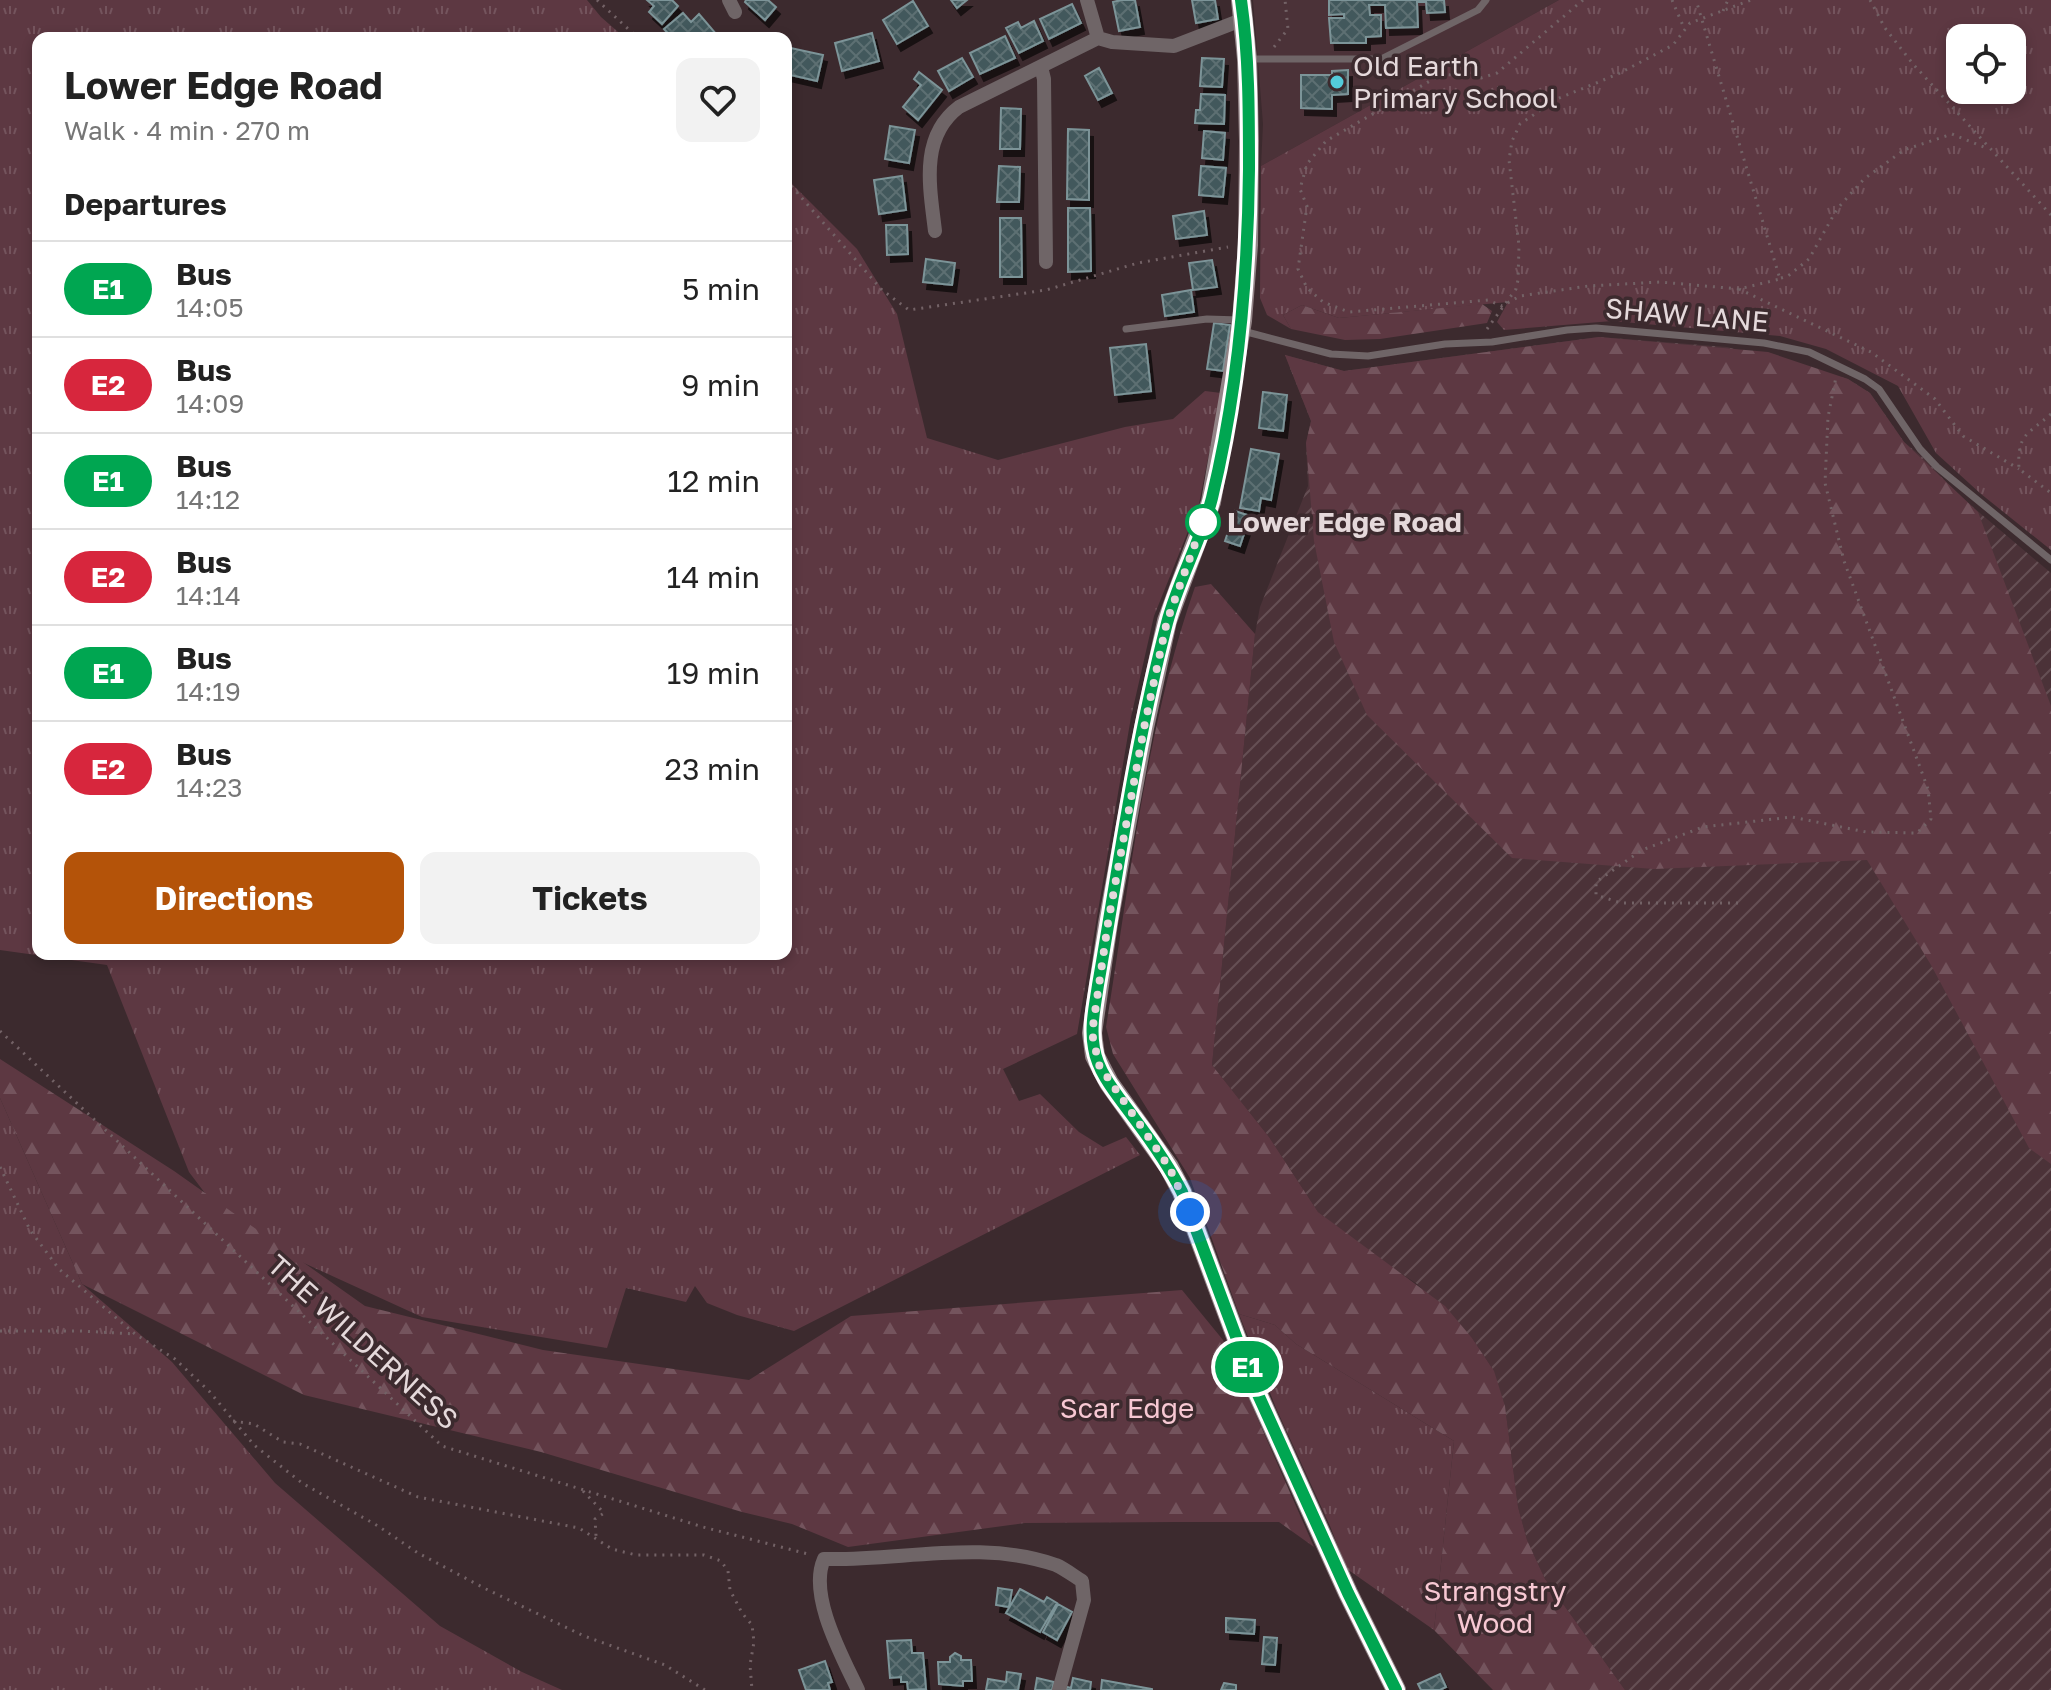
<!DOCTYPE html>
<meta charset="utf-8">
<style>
:root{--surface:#fff;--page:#f2f2f2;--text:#222;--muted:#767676;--line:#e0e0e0;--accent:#b45309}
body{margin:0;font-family:"Golos Text",sans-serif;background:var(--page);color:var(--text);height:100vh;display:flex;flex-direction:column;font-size:30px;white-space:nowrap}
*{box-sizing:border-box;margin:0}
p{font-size:26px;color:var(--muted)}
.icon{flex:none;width:44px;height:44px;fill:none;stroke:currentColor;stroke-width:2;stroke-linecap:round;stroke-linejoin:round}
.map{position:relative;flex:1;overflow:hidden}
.details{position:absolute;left:32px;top:32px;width:760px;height:928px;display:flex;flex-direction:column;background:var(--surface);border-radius:16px;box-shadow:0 4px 12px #0003}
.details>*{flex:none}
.badge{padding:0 16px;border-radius:26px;font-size:28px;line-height:52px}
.fabs{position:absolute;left:1946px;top:24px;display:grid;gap:16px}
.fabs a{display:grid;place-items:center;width:80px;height:80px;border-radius:16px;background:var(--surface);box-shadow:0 4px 12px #0003;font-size:40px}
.you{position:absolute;width:40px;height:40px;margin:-20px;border:6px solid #fff;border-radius:50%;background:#1a73e8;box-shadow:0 0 0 12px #1a73e833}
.map>.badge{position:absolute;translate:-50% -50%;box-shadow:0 0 0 4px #fff}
h2{padding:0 32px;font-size:30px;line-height:72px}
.round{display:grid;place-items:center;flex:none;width:84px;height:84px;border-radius:16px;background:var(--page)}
.headline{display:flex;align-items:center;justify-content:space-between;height:136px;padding:0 32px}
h1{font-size:38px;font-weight:700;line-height:60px}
.button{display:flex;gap:16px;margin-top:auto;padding:16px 32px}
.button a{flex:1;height:92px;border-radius:16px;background:var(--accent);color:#fff;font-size:32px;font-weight:700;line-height:92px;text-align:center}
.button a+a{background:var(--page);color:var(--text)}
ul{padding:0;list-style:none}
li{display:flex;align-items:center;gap:24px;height:96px;padding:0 32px;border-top:2px solid var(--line)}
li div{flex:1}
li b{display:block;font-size:30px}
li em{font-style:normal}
li .badge{min-width:88px;font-weight:700;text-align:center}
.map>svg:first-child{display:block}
</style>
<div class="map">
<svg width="2051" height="1690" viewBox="0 0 2051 1690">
<defs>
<pattern id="industrial-furrows" width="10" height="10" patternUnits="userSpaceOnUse" patternTransform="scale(2)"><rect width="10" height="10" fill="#4b3238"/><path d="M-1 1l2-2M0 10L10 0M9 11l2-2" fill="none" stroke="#654f54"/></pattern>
<pattern id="grass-tufts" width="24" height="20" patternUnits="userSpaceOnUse" patternTransform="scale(2)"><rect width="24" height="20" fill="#5d3842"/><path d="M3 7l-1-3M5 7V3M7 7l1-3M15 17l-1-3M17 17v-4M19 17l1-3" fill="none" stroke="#74545d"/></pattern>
<pattern id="forest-firs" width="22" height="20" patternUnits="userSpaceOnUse" patternTransform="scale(2)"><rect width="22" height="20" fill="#5d3842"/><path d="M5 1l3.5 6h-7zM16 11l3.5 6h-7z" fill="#74545d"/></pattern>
<pattern id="building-cross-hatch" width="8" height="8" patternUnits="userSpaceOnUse" patternTransform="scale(2)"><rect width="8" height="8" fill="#42585b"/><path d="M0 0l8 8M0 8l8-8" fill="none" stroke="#5d6f72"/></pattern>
<filter id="shadow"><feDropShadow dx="4" dy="7" stdDeviation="0" flood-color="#0009"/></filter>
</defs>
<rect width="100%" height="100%" fill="#3c2a2e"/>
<path fill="#4b3238" d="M 1253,0 L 1559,0 L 1261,166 L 1263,124 Z"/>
<path fill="url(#industrial-furrows)" d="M 1599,337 L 1727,347 L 1848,379 L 1870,393 L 1904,442 L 1926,460 L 1955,492 L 2051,573 L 2051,1690 L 1625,1690 L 1545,1579 L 1527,1540 L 1518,1507 L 1505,1406 L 1492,1368 L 1472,1338 L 1417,1284 L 1375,1256 L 1318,1212 L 1269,1137 L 1212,1065 L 1255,634 L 1260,607 L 1308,486 L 1306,443 L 1311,421 L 1285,355 L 1344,371 Z"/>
<path fill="url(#grass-tufts)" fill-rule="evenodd" d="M 0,0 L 587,0 L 601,17 L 625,38 L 38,38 L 38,954 L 786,954 L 786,174 L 793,185 L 857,249 L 897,314 L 927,438 L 998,460 L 1125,427 L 1173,419 L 1205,391 L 1221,393 L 1199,504 L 1154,616 L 1131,717 L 1077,1034 L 1003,1069 L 1019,1101 L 1040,1094 L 1079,1132 L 1103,1147 L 1126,1137 L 1140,1155 L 794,1331 L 737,1315 L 707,1303 L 695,1286 L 686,1302 L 626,1288 L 607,1348 L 422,1317 L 271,1248 L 217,1209 L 189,1172 L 107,965 L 0,950 Z
M 1559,0 L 2051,0 L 2051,550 L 1981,494 L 1936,453 L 1898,386 L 1826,349 L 1780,336 L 1612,321 L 1504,330 L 1497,322 L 1508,302 L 1339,318 L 1302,305 L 1283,315 L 1291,329 L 1267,315 L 1260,298 L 1261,166 ZM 1960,38 L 2012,38 L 2012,90 L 1960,90 Z
M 0,1098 L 82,1284 L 172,1362 L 275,1483 L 440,1626 L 522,1672 L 562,1690 L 0,1690 Z
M 1239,1314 L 1275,1325 L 1296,1344 L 1454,1441 L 1434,1630 L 1347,1569 L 1330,1526 L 1276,1408 Z"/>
<path fill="url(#forest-firs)" d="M 1482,304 L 1492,311 L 1487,323 L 1380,339 L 1345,340 L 1291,329 L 1283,315 L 1302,305 L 1339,318 Z
M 1599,337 L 1768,352 L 1848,379 L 1870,393 L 1904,442 L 1978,512 L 2051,706 L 2051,1164 L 2029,1148 L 1931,965 L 1867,860 L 1654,869 L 1512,858 L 1367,715 L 1334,642 L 1314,541 L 1306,443 L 1311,421 L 1285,355 L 1344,371 Z
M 1211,584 L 1255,634 L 1212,1065 L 1269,1137 L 1318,1212 L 1445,1306 L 1472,1338 L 1494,1371 L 1505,1406 L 1518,1507 L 1527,1540 L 1545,1579 L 1625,1690 L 1493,1690 L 1434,1630 L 1454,1441 L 1296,1344 L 1275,1325 L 1239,1314 L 1190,1178 L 1113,1054 L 1106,1027 C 1130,880 1146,727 1195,587 Z
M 0,1059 L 174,1171 L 365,1306 L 543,1350 L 749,1380 L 851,1316 L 1182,1290 L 1223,1340 L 1314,1547 L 1279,1522 L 1174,1522 L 1025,1523 L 848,1547 L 792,1524 L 742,1512 L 541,1452 L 304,1395 L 82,1284 L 0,1098 Z"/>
<path fill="url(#building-cross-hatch)" stroke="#7c9498" stroke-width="2" filter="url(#shadow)" d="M 647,0 L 672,0 L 678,6 L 662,24 L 649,12 L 654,6 Z
M 746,0 L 768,0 L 776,7 L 765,20 L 745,2 Z
M 951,0 L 967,0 L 957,8 Z
M 1121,0 L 1135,0 L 1140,27 L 1119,31 L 1113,2 Z
M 1192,0 L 1215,0 L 1218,19 L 1196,23 Z
M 1329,0 L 1444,0 L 1445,12 L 1427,13 L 1426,2 L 1417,2 L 1418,27 L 1386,28 L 1385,5 L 1369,5 L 1370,15 L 1381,15 L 1381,36 L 1366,37 L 1366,43 L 1331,43 L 1329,18 L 1344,18 L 1344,14 L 1329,15 Z
M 913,1 L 928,26 L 897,44 L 883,20 Z
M 1072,4 L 1081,23 L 1049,39 L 1040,19 Z
M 683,13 L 691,22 L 699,14 L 717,35 L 715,38 L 685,38 L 682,34 L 672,38 L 664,29 Z
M 1034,21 L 1043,41 L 1019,53 L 1006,28 L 1018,22 L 1021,28 Z
M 872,33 L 879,61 L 842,71 L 835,43 Z
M 1005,36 L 1015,58 L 980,74 L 970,53 Z
M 786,47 L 823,55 L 817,81 L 786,74 Z
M 962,58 L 973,77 L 949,91 L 938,71 Z
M 1202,58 L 1224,59 L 1222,87 L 1200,86 Z
M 1099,68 L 1112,93 L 1098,100 L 1085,76 Z
M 1348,70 L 1348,94 L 1332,95 L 1332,109 L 1301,108 L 1301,75 L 1332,75 L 1332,71 Z
M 919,72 L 942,90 L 918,120 L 903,107 L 921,85 L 914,79 Z
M 1201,94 L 1225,95 L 1224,124 L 1195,123 L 1196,110 L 1200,110 Z
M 1001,108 L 1021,109 L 1020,149 L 1000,149 Z
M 890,126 L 915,130 L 909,163 L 885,159 Z
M 1068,129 L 1089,130 L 1089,200 L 1067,199 Z
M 1204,131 L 1225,133 L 1223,160 L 1202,158 Z
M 999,166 L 1020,167 L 1019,202 L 997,202 Z
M 1201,166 L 1226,168 L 1223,197 L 1199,195 Z
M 902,176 L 906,210 L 879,214 L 874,180 Z
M 1068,208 L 1090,208 L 1091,271 L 1068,272 Z
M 1204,211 L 1207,235 L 1176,239 L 1173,216 Z
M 1000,218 L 1021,218 L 1022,277 L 1000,277 Z
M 886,225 L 907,225 L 908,254 L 887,255 Z
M 926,259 L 955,263 L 952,285 L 923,282 Z
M 1212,260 L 1217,287 L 1193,290 L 1189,263 Z
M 1191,290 L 1194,312 L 1165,316 L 1162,295 Z
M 1214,323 L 1230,325 L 1223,371 L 1207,369 Z
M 1146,344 L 1151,391 L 1115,395 L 1110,348 Z
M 1263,392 L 1287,395 L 1283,431 L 1259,428 Z
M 1251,449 L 1279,454 L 1271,500 L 1261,498 L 1259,511 L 1240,508 Z
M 1235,511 L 1250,516 L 1240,546 L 1225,541 Z
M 998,1588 L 1012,1590 L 1009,1607 L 996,1605 Z
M 1020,1589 L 1044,1602 L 1047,1597 L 1057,1603 L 1040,1632 L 1006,1613 Z
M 1058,1604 L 1072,1612 L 1057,1640 L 1043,1632 Z
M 1226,1618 L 1255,1620 L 1254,1634 L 1226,1632 Z
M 1264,1637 L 1277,1638 L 1275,1665 L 1262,1664 Z
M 911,1640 L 912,1653 L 923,1653 L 926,1689 L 908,1690 L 907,1682 L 901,1682 L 901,1677 L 890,1678 L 887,1641 Z
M 955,1653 L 961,1656 L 961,1660 L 971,1660 L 972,1681 L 963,1681 L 963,1686 L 939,1684 L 938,1662 L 950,1662 L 950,1657 Z
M 825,1661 L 832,1682 L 828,1683 L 830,1690 L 806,1690 L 799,1670 Z
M 1007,1672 L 1021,1674 L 1018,1690 L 986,1690 L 988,1679 L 1006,1682 Z
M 1440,1674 L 1446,1687 L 1440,1690 L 1421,1690 L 1418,1684 Z
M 1037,1678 L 1054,1682 L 1052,1690 L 1035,1690 Z
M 1073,1678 L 1091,1682 L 1090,1690 L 1066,1690 L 1067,1687 L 1071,1688 Z
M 1102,1680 L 1152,1689 L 1152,1690 L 1101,1690 Z
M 1224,1683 L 1236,1685 L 1236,1690 L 1221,1690 Z"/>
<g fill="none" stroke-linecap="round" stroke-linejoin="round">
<path stroke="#736266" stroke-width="3" stroke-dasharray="2 6" stroke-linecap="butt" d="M 597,0 L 638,38
M 1583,0 L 1497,73 L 1481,78 L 1442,74 L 1326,141 L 1307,164 L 1300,189 L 1307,206 L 1298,269 L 1307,288 L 1323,302 L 1349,312 L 1488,300 L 1502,306 L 1520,296 L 1588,286 L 1660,282 L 1739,289 L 1780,279 L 1696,0
M 1672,0 L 1684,28
M 1870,0 L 1885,28 L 1913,64 L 2051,215
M 1723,11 L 1728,0
M 1274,47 L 1288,29 L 1285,0
M 786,180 L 882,290 L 909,310 L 1046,290 L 1138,263 L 1228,247
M 1781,278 L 1788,276 L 1809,259 L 1837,209 L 1864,179 L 1904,150 L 1952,134 L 1986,148
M 1739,289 L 1871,352 L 1935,399 L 1963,436 L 2019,469
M 1487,329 L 1516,289 L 1518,280 L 1519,246 L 1509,160 L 1512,141 L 1520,124 L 1557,99 L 1618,74 L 1673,45 L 1690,23 L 1751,0
M 2051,414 C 2027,435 2017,434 2019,469 L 2051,493
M 1738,903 L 1621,903 L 1596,895 L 1596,882 L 1642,850 L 1703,827 L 1792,817 L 1866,832 L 1917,833 L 1931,819 L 1928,789 L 1844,561 L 1825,483 L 1828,417 L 1836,377
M 0,1031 L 442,1446 L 703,1527 L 808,1554
M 0,1167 L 30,1230 L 59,1269 L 135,1334 L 175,1359 L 209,1391 L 254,1445 L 302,1483 L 378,1526 L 418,1553 L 486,1589 L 584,1636 L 665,1665 L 705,1690
M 0,1331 L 80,1331 L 135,1334
M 233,1421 L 254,1424 L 283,1442 L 300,1444 L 418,1497 L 579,1528 L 612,1549 L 636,1555 L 704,1555 L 721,1561 L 728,1571 L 730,1590 L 742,1613 L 752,1625 L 754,1642 L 750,1665 L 752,1690
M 583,1491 L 604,1513 L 595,1519 L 596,1536"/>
<path stroke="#6f6567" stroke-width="7" d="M 1249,59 L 1381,59 L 1478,10 L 1486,0
M 1126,329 L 1207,319 L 1240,320
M 1243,331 L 1331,354 L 1368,356 L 1445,344 L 1492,342 L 1567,330 L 1596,328 L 1764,343 L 1809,352 L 1865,379 L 1879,389 L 1920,449 L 1937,467 L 2051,560"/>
<path stroke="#6f6567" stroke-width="14" d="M 729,0 L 735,12
M 1087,0 L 1098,38
M 1041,67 L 1044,79 L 1046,262
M 935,231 C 930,188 919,137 959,107 L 1098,38 L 1112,42 L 1174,46 L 1244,19
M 858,1690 C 842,1656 808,1595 824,1559 C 901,1561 982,1539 1056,1565 C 1065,1569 1074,1576 1082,1581 L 1084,1600 L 1059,1690"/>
<path stroke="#928386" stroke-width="20" d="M 1241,0 L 1247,59 L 1249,141 L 1248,245 L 1242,321 L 1211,502 L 1167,621 L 1144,728 L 1108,923 L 1092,1033 L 1095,1056 L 1109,1083 L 1169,1167 L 1182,1192 L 1256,1390 L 1348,1593 L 1396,1690"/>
</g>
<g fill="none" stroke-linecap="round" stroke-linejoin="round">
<g stroke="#fff" stroke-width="18">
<path id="line" d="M 1241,0 C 1249,56 1249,112 1249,169 C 1248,279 1238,390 1212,498 C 1201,541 1178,581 1167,623 C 1136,742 1119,864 1098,985 C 1095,1006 1090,1027 1094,1048 C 1098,1074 1119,1097 1134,1118 C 1152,1142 1169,1166 1182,1192 L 1256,1390 L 1348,1593 L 1396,1690"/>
</g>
<use href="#line" stroke="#00a651" stroke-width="12"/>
<path stroke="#e5d9db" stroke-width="8" stroke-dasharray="0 14.4" d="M 1190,1212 L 1169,1167 L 1099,1065 L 1092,1033 L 1108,923 L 1144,728 L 1167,621 L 1203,522"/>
</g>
<circle fill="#53cbda" stroke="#3c2a2e" stroke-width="3" cx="1337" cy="82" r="8"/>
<circle fill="#fff" stroke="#00a651" stroke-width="4" cx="1203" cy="522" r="16"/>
<g text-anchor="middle" stroke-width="7" stroke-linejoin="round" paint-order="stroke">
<g font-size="28" fill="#e5d9db" stroke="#3c2a2e" text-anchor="start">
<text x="1353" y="76">Old Earth<tspan x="1353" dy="32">Primary School</tspan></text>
</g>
<g font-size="28" fill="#e5d9db" stroke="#3c2a2e">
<text transform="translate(1687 315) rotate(5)" y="10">SHAW LANE</text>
<text transform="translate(363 1342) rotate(42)" y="10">THE WILDERNESS</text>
</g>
<g font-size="28" font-weight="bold" fill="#e5d9db" stroke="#3c2a2e" text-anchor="start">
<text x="1227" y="532">Lower Edge Road</text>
</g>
<g font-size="28" fill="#f7c8d3" stroke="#3c2a2e">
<text x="1127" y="1418">Scar Edge</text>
<text x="1495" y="1601">Strangstry<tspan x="1495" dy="32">Wood</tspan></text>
</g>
</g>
</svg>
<div class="fabs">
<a><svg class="icon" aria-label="locate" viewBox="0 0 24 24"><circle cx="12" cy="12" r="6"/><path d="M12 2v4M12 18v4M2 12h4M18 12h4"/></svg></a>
</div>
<div class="you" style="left:1190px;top:1212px"></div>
<b class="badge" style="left:1247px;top:1367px;background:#00a651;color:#fff">E1</b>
<section class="details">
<div class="headline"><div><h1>Lower Edge Road</h1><p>Walk · 4 min · 270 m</p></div><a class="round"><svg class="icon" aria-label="heart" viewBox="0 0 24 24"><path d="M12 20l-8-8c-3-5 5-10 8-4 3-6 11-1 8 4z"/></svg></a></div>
<h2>Departures</h2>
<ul>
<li><span class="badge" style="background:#00a651;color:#fff">E1</span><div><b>Bus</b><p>14:05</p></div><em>5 min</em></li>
<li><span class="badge" style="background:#d7263d;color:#fff">E2</span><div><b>Bus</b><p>14:09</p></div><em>9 min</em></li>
<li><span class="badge" style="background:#00a651;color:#fff">E1</span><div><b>Bus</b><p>14:12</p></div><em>12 min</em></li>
<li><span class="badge" style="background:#d7263d;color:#fff">E2</span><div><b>Bus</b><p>14:14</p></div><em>14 min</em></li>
<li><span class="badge" style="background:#00a651;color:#fff">E1</span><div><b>Bus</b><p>14:19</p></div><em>19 min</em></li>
<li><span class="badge" style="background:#d7263d;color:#fff">E2</span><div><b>Bus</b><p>14:23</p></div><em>23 min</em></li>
</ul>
<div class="button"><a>Directions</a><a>Tickets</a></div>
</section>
</div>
